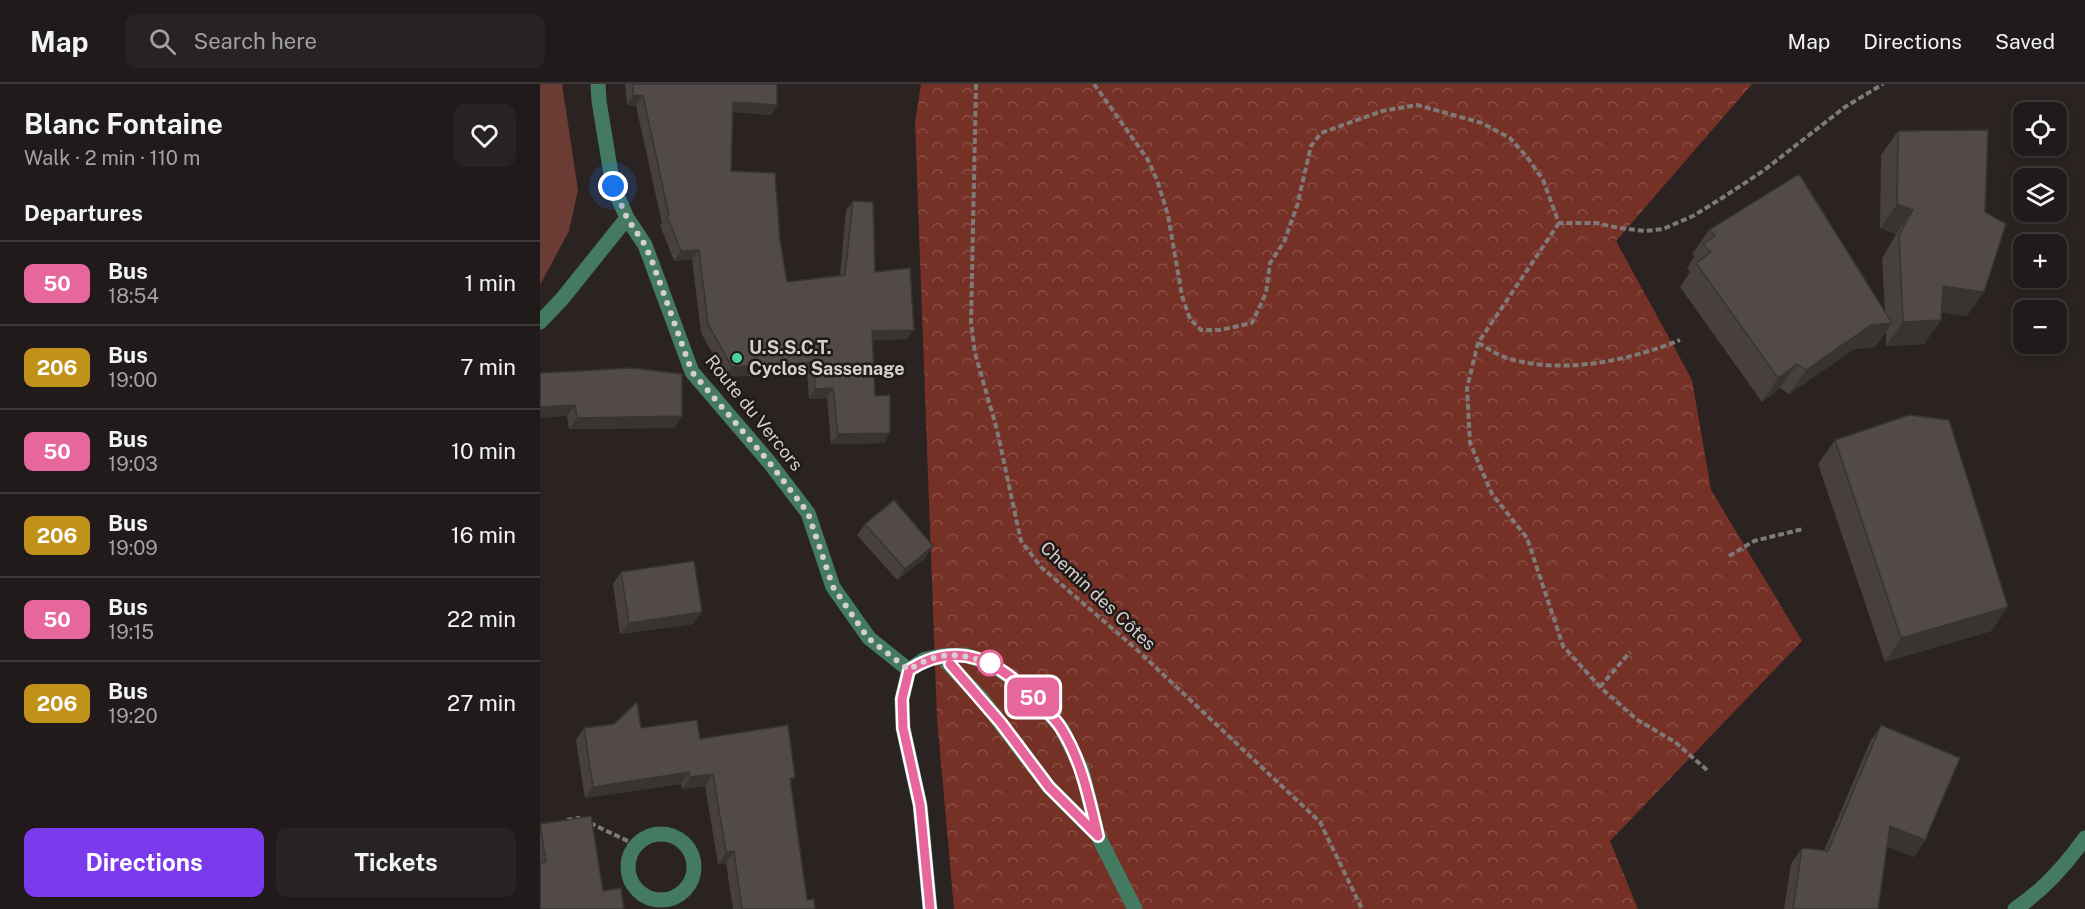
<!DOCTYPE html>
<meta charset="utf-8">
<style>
:root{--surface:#201a1a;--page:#282323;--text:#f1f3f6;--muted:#a2a1a2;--line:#3d3839;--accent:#7c3aed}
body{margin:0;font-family:"Public Sans",sans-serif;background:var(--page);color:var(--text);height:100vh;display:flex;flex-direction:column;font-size:22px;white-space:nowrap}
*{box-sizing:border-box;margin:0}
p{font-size:20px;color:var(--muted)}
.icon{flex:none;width:33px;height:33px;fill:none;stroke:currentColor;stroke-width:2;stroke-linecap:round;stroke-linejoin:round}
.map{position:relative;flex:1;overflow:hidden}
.drawer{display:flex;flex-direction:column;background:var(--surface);width:540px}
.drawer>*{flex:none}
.badge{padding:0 12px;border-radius:9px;font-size:21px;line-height:39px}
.fabs{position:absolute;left:1473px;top:18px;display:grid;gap:12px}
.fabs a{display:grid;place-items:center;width:54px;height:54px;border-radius:12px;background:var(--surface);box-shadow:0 3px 9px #0003,0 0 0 2px var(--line);font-size:30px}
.you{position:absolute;width:30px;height:30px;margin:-15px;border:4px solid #fff;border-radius:50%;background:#1a73e8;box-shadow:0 0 0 9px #1a73e833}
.map>.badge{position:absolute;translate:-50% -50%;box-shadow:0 0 0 3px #fff}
h2{padding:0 24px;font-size:22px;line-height:54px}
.round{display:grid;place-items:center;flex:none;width:63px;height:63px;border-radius:12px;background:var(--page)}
.overview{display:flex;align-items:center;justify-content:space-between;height:102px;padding:0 24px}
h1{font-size:28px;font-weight:700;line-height:45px}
.cta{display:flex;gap:12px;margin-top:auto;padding:12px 24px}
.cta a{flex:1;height:69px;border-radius:12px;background:var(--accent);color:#fff;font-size:24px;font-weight:700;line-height:69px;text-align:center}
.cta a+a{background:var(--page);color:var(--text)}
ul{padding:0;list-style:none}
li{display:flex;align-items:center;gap:18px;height:84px;padding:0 24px;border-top:2px solid var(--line)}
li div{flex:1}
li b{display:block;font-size:22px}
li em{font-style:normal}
li .badge{min-width:66px;font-weight:700;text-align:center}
header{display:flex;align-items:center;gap:36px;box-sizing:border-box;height:84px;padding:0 30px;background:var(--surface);border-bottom:2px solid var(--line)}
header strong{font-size:28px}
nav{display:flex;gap:33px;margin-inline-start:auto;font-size:21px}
.search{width:420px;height:54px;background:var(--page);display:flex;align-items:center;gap:15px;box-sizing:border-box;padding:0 21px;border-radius:12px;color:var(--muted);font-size:22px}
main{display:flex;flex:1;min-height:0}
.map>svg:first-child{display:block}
</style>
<header>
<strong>Map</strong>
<div class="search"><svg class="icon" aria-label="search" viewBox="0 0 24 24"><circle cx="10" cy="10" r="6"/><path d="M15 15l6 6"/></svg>Search here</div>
<nav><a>Map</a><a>Directions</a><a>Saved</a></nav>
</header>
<main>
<section class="drawer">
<div class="overview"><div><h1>Blanc Fontaine</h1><p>Walk · 2 min · 110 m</p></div><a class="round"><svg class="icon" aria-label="heart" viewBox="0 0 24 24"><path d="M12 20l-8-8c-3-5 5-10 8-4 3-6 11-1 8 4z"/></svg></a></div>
<h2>Departures</h2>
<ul>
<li><span class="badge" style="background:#e7679c;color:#fff">50</span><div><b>Bus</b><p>18:54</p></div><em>1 min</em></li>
<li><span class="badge" style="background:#c0921a;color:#fff">206</span><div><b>Bus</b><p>19:00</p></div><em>7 min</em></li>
<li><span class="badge" style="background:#e7679c;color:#fff">50</span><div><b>Bus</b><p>19:03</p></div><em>10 min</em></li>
<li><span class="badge" style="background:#c0921a;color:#fff">206</span><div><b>Bus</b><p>19:09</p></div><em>16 min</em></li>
<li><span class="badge" style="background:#e7679c;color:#fff">50</span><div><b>Bus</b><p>19:15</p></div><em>22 min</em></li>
<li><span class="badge" style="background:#c0921a;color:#fff">206</span><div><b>Bus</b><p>19:20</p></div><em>27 min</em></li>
</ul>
<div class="cta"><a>Directions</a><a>Tickets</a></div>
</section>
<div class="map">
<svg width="1545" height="825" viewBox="0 0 1545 825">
<defs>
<pattern id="forest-crowns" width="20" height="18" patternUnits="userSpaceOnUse" patternTransform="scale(1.5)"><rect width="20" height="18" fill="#763127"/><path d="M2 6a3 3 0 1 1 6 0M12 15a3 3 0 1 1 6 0" fill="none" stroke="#894e45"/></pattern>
</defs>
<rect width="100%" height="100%" fill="#2a2322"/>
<path fill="url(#forest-crowns)" d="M 381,0 L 1212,0 L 1076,157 L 1152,296 L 1171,406 L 1262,557 L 1070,757 L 1098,825 L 414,825 L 397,634 L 375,39 Z"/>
<path fill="#6a3c34" d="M 0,0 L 22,0 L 38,106 L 29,147 L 0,201 Z"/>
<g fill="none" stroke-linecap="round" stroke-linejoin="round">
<path stroke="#7f7978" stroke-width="4" stroke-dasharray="6 3" stroke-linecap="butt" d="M 436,0 L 431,238 L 435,269 L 457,346 L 481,457 L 501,483 L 595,564 L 780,738 L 822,825
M 554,0 L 608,76 L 617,96 L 628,131 L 642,212 L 650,235 L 661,246 L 680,246 L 712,239 L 726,209 L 730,179 L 744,158 L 757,122 L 771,62 L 781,49 L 842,27 L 877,21 L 942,39 L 970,54 L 987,73 L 1003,96 L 1019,139 L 1056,139 L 1079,144 L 1105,147 L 1123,145 L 1153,132 L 1182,114 L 1223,87 L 1305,23 L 1343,0
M 1019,139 L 938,259 L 927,304 L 930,359 L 952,410 L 987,454 L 1023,562 L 1060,603 L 1096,635 L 1135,658 L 1167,686
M 938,259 C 948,264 957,271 967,274 C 1022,291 1088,277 1140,256
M 1189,472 L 1214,457 L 1263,445
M 1060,603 L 1090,568
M 27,736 L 39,734 L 43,736
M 50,739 L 96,761"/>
<path stroke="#437a61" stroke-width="15" d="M 58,0 L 59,17 L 73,102 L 87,134 L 105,161 L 152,288 L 229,378 L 268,429 L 293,503 L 329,554 L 369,586
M 0,238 L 22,215 L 87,134
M 401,572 L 442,615 L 509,703 L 558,752
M 369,586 L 385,575 L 401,572 L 424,571 L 450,579 L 487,606 L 521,643 L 542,686 L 558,752 L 595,825
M 369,586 L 362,615 L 363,644 L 380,721 L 390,825
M88 783a33 33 0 1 1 66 0a33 33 0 1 1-66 0Z
M 1475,825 C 1504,806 1525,782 1545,754"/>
</g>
<path fill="#47403e" d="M 85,0 L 237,0 L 237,21 L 231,31 L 193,28 L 191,87 L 240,156 L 247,198 L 300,191 L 306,126 L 313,117 L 335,188 L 374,246 L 367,255 L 332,256 L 335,312 L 350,349 L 344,359 L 291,360 L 287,314 L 269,315 L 267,288 L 186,293 L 161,249 L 152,175 L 134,177 L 120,141 L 122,139 L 96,22 L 87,21 Z
M 1358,47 L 1427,232 L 1401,228 L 1401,236 L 1384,260 L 1346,262 L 1346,248 L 1335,263 L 1314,265 L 1249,310 L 1240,304 L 1222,318 L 1140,203 L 1150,188 L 1147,184 L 1155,172 L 1152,170 L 1169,146 L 1345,227 L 1342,175 L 1356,150 L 1340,144 L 1341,71 Z
M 0,289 L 142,332 L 134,344 L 29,345 L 27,332 Z
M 1295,356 L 1468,523 L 1451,547 L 1345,578 L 1278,380 Z
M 325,440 L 385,474 L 357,496 L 317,451 Z
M 81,488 L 153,540 L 80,550 L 73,500 Z
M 1341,641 L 1385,756 L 1374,773 L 1347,762 L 1338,825 L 1244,825 L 1251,780 L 1262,764 L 1284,767 L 1330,658 Z
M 44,644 L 101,644 L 160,655 L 250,700 L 267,816 L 275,825 L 193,825 L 186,779 L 178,780 L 165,702 L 142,705 L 141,700 L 45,714 L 36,656 Z
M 0,740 L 63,807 L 0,825 Z"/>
<path fill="#393432" d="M 93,11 L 103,12 L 96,22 L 87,21 Z
M 193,18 L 237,21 L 231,31 L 187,27 Z
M 1357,120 L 1373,126 L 1356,150 L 1340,144 Z
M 159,166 L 152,175 L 134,177 L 141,167 Z
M 1403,202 L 1444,208 L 1427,232 L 1386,226 Z
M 1401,236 L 1384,260 L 1346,262 L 1363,238 Z
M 1352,239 L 1335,263 L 1314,265 L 1249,310 L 1266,286 L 1331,241 Z
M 374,246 L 367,255 L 325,257 L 332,247 Z
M 274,278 L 267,288 L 186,293 L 192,283 Z
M 1257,280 L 1240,304 L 1222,318 L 1238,294 Z
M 293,304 L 287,314 L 269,315 L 275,305 Z
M 35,321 L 27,332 L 0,334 L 0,323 Z
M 142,332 L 134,344 L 29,345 L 37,334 Z
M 350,349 L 344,359 L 291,360 L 298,350 Z
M 393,462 L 385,474 L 357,496 L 365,485 Z
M 1468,523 L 1451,547 L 1345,578 L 1361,554 Z
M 162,528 L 153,540 L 80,550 L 89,539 Z
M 149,688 L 141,700 L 45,714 L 53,703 Z
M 173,690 L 165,702 L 142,705 L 150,693 Z
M 255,693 L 247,705 L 250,694 Z
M 1350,742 L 1385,756 L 1374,773 L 1338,758 Z
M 194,767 L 186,779 L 178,780 L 186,768 Z"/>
<path fill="#524a48" stroke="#393432" stroke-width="1.5" d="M 93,0 L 237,0 L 237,21 L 193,18 L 191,87 L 235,89 L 240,156 L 247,198 L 305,191 L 313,117 L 333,118 L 335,188 L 370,184 L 374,246 L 332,247 L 335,312 L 350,311 L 350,349 L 298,350 L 293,304 L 275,305 L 274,278 L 192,283 L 168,240 L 159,166 L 141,167 L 127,132 L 129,131 L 103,12 L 93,11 Z
M 1448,46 L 1445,128 L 1466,140 L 1444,208 L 1403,202 L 1401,236 L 1363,238 L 1359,151 L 1373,126 L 1357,120 L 1358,47 Z
M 1259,90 L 1352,239 L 1331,241 L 1266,286 L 1257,280 L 1238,294 L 1156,179 L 1171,168 L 1163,160 L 1175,152 L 1169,146 Z
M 92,284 L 142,290 L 142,332 L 37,334 L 35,321 L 0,323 L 0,289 Z
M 1369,331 L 1409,336 L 1468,523 L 1361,554 L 1295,356 Z
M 354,416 L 393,462 L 365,485 L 325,440 Z
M 154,477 L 162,528 L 89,539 L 81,488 Z
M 97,618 L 101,644 L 157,636 L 160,655 L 248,641 L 255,693 L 250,694 L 267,816 L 274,815 L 275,825 L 202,825 L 194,767 L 186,768 L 173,690 L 150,693 L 149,688 L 53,703 L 44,644 L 74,640 Z
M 1341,641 L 1420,674 L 1385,756 L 1350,742 L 1338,825 L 1253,825 L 1262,764 L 1288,767 Z
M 51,732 L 63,807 L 81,804 L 84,825 L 0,825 L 0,779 L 6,778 L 0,740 Z"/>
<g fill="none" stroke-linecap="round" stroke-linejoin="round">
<g stroke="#fff" stroke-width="14">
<path id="line" d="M 390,825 L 380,721 L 363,644 L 362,615 L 369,586 C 419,554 460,578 497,617 C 505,626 515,634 521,644 C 542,677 549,715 558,752 L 509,703 L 461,639 L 410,580"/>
</g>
<use href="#line" stroke="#e7679c" stroke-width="9"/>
<path stroke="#d5d0cf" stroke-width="6" stroke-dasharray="0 10.8" d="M 73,102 L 87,134 L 105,161 L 112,177 L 152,288 L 229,378 L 268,429 L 293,503 L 328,554 L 369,586 C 400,566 417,569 450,579"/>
</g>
<circle fill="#49d49c" stroke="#201a18" stroke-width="2" cx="197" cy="274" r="6"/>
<circle fill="#fff" stroke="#e7679c" stroke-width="3" cx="450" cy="579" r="12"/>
<g text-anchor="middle" stroke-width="5" stroke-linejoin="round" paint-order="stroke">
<g font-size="18" font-weight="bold" fill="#d5d0cf" stroke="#201a18" text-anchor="start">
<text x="209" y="270">U.S.S.C.T.<tspan x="209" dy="21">Cyclos Sassenage</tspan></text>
</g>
<g font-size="18" fill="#d5d0cf" stroke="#201a18">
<text transform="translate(214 329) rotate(51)" y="6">Route du Vercors</text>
<text transform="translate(558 512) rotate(43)" y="6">Chemin des Côtes</text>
</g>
</g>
</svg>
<div class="fabs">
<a><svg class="icon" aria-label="locate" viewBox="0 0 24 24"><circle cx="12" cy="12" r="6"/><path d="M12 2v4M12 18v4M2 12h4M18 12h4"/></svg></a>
<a><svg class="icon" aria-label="layers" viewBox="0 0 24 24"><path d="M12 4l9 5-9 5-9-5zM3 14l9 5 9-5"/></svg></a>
<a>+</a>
<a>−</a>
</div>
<div class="you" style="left:73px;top:102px"></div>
<b class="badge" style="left:493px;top:613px;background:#e7679c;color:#fff">50</b>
</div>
</main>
